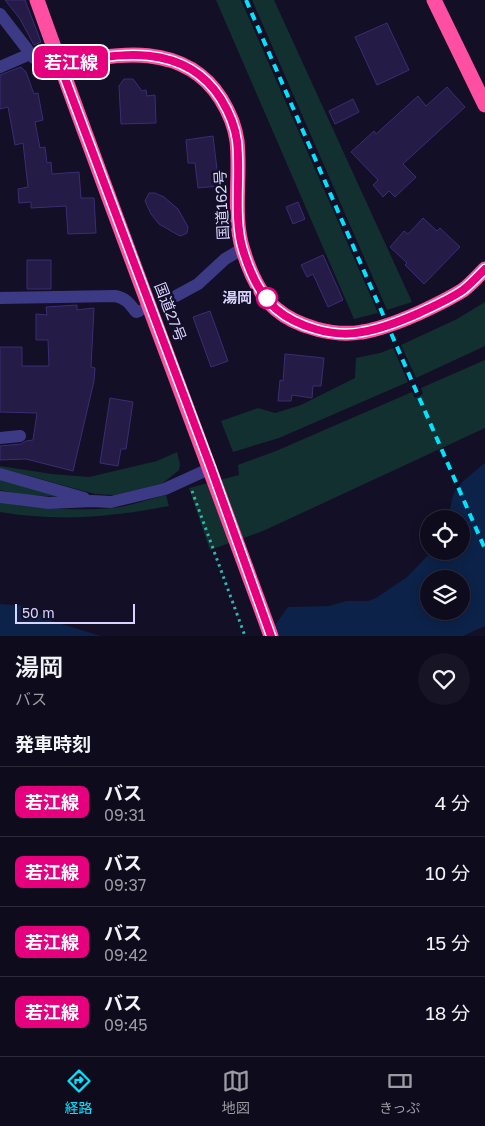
<!DOCTYPE html>
<html lang="ja">
<meta charset="utf-8">
<style>
:root{--surface:#0e0b1c;--page:#171425;--text:#f1f3f6;--muted:#9b9ba3;--line:#2e2b3b;--accent:#00e5ff}
body{margin:0;font-family:"Golos Text","Noto Sans JP",sans-serif;background:var(--page);color:var(--text);height:100vh;display:flex;flex-direction:column;font-size:19px;white-space:nowrap}
*{box-sizing:border-box;margin:0}
p{font-size:16px;color:var(--muted)}
.icon{flex:none;width:28px;height:28px;fill:none;stroke:currentColor;stroke-width:2;stroke-linecap:round;stroke-linejoin:round}
.map{position:relative;height:636px;overflow:hidden}
.drawer{display:flex;flex-direction:column;background:var(--surface);flex:1}
.drawer>*{flex:none}
.badge{padding:0 10px;border-radius:8px;font-size:18px;line-height:32px}
.fabs{position:absolute;left:420px;top:510px;display:grid;gap:10px}
.fabs a{display:grid;place-items:center;width:50px;height:50px;border-radius:50%;background:var(--surface);box-shadow:0 2px 12px #0003,0 0 0 1px var(--line);font-size:25px}
.scale{position:absolute;left:15px;bottom:12px;width:120px;box-sizing:border-box;padding-left:5px;border:2px solid #d9d4ff;border-top:0;font-size:14px;line-height:18px;white-space:nowrap;color:#d9d4ff;-webkit-text-stroke:4px #130f26;paint-order:stroke}
.map>.badge{position:absolute;translate:-50% -50%;box-shadow:0 0 0 2px #fff}
h2{padding:0 15px;font-size:19px;line-height:45px}
.round{display:grid;place-items:center;flex:none;width:52px;height:52px;border-radius:26px;background:var(--page)}
.headline{display:flex;align-items:center;justify-content:space-between;height:85px;padding:0 15px}
h1{font-size:24px;font-weight:600;line-height:38px}
ul{padding:0;list-style:none}
li{display:flex;align-items:center;gap:15px;height:70px;padding:0 15px;border-top:1px solid var(--line)}
li div{flex:1}
li b{display:block;font-size:19px}
li em{font-style:normal}
li .badge{min-width:55px;font-weight:700;text-align:center}
.dock{display:flex;justify-content:space-around;align-items:center;height:70px;border-top:1px solid var(--line);background:var(--surface);font-size:14px;color:var(--muted)}
.dock a{display:grid;justify-items:center;gap:2px}
.dock .on{color:var(--accent)}
.map>svg:first-child{display:block}
</style>
<div class="map">
<svg width="485" height="636" viewBox="0 0 485 636">
<rect width="100%" height="100%" fill="#130f26"/>
<path fill="#12302f" d="M 216,0 L 241,0 L 378,313 L 354,319 Z
M 252,0 L 274,0 L 412,302 L 387,310 Z
M 485,302 L 485,346 L 416,378 L 401,345 L 457,319 Z
M 393,348 L 408,382 L 279,438 L 233,452 L 221,421 L 258,408 L 275,413 L 301,405 L 355,378 L 356,358 L 380,353 Z
M 485,360 L 485,428 L 263,531 L 210,550 L 189,488 L 239,475 L 238,465 L 276,451 L 412,392 L 415,398 L 423,394 L 421,388 Z
M 177,452 L 180,464 L 179,470 L 162,484 L 114,495 L 95,494 L 0,468 L 0,466 L 52,474 L 89,477 L 157,461 Z
M 0,478 L 68,497 L 25,495 L 0,490 Z
M 166,495 L 169,506 C 111,517 59,522 0,512 L 0,502 C 35,509 78,511 113,508 C 131,506 149,499 166,495 Z"/>
<path fill="#0c2248" fill-rule="evenodd" d="M 485,463 L 485,626 L 463,636 L 267,636 L 288,607 L 329,606 L 346,601 L 368,601 L 376,598 L 407,577 L 432,551 L 461,551 L 461,519 L 448,519 C 450,510 451,499 455,491 C 463,480 475,471 485,463 ZM 429,579 L 461,579 L 461,611 L 429,611 Z
M 0,604 L 27,606 L 52,621 L 101,636 L 0,636 Z"/>
<path fill="#241b47" stroke="#3b2d73" d="M 5,0 L 25,0 L 41,42 L 34,45 L 20,19 Z
M 387,23 L 409,70 L 377,85 L 355,37 Z
M 21,67 L 26,72 L 34,94 L 38,93 L 43,120 L 35,122 L 40,148 L 45,147 L 47,163 L 51,162 L 52,174 L 79,172 L 81,198 L 94,198 L 96,233 L 68,234 L 66,206 L 31,208 L 31,202 L 19,203 L 18,189 L 28,187 L 23,143 L 15,145 L 8,107 L 0,109 L 0,75 Z
M 124,79 L 133,79 L 142,91 L 146,90 L 147,96 L 155,95 L 156,123 L 121,124 L 119,86 Z
M 447,87 L 465,107 L 403,164 L 416,177 L 395,197 L 389,191 L 383,197 L 373,185 L 378,180 L 351,152 L 374,131 L 376,134 L 418,96 L 426,106 Z
M 353,99 L 359,112 L 335,124 L 329,111 Z
M 213,136 L 219,186 L 198,188 L 195,163 L 188,163 L 186,140 Z
M 149,193 L 155,193 L 164,197 L 178,209 L 188,227 L 187,233 L 181,236 L 178,235 L 159,224 L 151,214 L 145,201 Z
M 298,202 L 305,219 L 293,224 L 286,207 Z
M 423,218 L 437,231 L 440,228 L 460,247 L 424,284 L 405,265 L 407,263 L 390,247 L 404,231 L 408,234 Z
M 323,255 L 343,300 L 328,307 L 313,274 L 307,277 L 301,265 Z
M 27,260 L 51,260 L 51,289 L 27,289 Z
M 77,305 L 77,310 L 94,308 L 91,367 L 95,368 L 94,381 L 73,471 L 26,459 L 0,460 L 0,446 L 21,444 L 26,441 L 33,440 L 37,413 L 0,412 L 0,347 L 22,347 L 22,366 L 49,366 L 48,340 L 36,340 L 36,314 L 47,315 L 46,307 Z
M 210,311 L 228,361 L 211,367 L 193,317 Z
M 285,354 L 324,358 L 321,386 L 313,386 L 312,398 L 292,395 L 291,401 L 278,401 L 280,380 L 283,381 Z
M 110,398 L 133,402 L 126,449 L 121,449 L 118,466 L 100,463 Z"/>
<g fill="none" stroke-linecap="round" stroke-linejoin="round">
<path stroke="#312d47" stroke-width="12" stroke-dasharray="12 6" stroke-linecap="butt" d="M 142,310 L 176,296"/>
<path stroke="#2fb8b0" stroke-width="3" stroke-dasharray="2.5 4" stroke-linecap="butt" d="M 192,491 L 245,636"/>
<path stroke="#3d3a85" stroke-width="12" d="M 0,14 L 34,58 L 45,62 L 60,65
M 0,67 L 30,54
M 176,296 L 198,284 L 225,259 L 242,249
M 0,298 L 115,296 C 126,298 130,304 136,312 L 139,311
M 0,438 L 20,436
M 0,474 L 84,498
M 0,497 L 49,503 L 92,501 L 111,502 L 165,489 L 211,468"/>
<path stroke="#ff4fa3" stroke-width="15" d="M 37,0 C 113,213 194,424 271,636
M 434,0 L 485,105
M 60,65 C 117,52 185,42 221,99 C 229,112 235,126 237,141 C 241,176 232,217 243,250 C 249,270 260,295 276,309 C 297,327 335,337 362,332 C 381,329 401,321 419,313 C 434,306 449,299 463,290 C 471,284 478,276 485,269"/>
<path stroke="#00e5ff" stroke-width="4" stroke-dasharray="8 6" stroke-linecap="butt" d="M 246,0 L 485,549"/>
</g>
<g fill="none" stroke-linecap="round" stroke-linejoin="round">
<g stroke="#fff" stroke-width="11">
<path id="line" d="M 271,636 L 211,468 L 60,65 C 117,52 185,42 221,99 C 229,112 235,126 237,141 C 241,175 233,218 243,250 C 249,270 260,295 276,309 C 297,327 335,338 362,332 C 381,329 401,321 419,313 C 434,306 450,299 463,290 C 471,284 478,276 485,269"/>
</g>
<use href="#line" stroke="#e6007e" stroke-width="8"/>
</g>
<circle fill="#fff" stroke="#e6007e" stroke-width="2.5" cx="267" cy="298" r="10"/>
<g text-anchor="middle" stroke-width="5" stroke-linejoin="round" paint-order="stroke">
<g font-size="15" fill="#d9d4ff" stroke="#130f26">
<text transform="translate(222 205) rotate(-93)" y="5">国道162号</text>
<text transform="translate(170 312) rotate(69)" y="5">国道27号</text>
</g>
<g font-size="15" font-weight="bold" fill="#d9d4ff" stroke="#130f26" text-anchor="end">
<text x="252" y="303">湯岡</text>
</g>
</g>
</svg>
<div class="fabs">
<a><svg class="icon" aria-label="locate" viewBox="0 0 24 24"><circle cx="12" cy="12" r="6"/><path d="M12 2v4M12 18v4M2 12h4M18 12h4"/></svg></a>
<a><svg class="icon" aria-label="layers" viewBox="0 0 24 24"><path d="M12 4l9 5-9 5-9-5zM3 14l9 5 9-5"/></svg></a>
</div>
<div class="scale">50 m</div>
<b class="badge" style="left:71px;top:62px;background:#e6007e;color:#fff">若江線</b>
</div>
<section class="drawer">
<div class="headline"><div><h1>湯岡</h1><p>バス</p></div><a class="round"><svg class="icon" aria-label="heart" viewBox="0 0 24 24"><path d="M12 20l-8-8c-3-5 5-10 8-4 3-6 11-1 8 4z"/></svg></a></div>
<h2>発車時刻</h2>
<ul>
<li><span class="badge" style="background:#e6007e;color:#fff">若江線</span><div><b>バス</b><p>09:31</p></div><em>4 分</em></li>
<li><span class="badge" style="background:#e6007e;color:#fff">若江線</span><div><b>バス</b><p>09:37</p></div><em>10 分</em></li>
<li><span class="badge" style="background:#e6007e;color:#fff">若江線</span><div><b>バス</b><p>09:42</p></div><em>15 分</em></li>
<li><span class="badge" style="background:#e6007e;color:#fff">若江線</span><div><b>バス</b><p>09:45</p></div><em>18 分</em></li>
</ul>
</section>
<nav class="dock">
<a class="on"><svg class="icon" aria-label="directions" viewBox="0 0 24 24"><path d="M12 3l9 9-9 9-9-9zM9 14v-3h6M13 9l2 2-2 2"/></svg>経路</a>
<a><svg class="icon" aria-label="map" viewBox="0 0 24 24"><path d="M3 6l6-2 6 2 6-2v14l-6 2-6-2-6 2zM9 4v14M15 6v14"/></svg>地図</a>
<a><svg class="icon" aria-label="tickets" viewBox="0 0 24 24"><path d="M3 7h18v10H3zM15 7v10"/></svg>きっぷ</a>
</nav>
